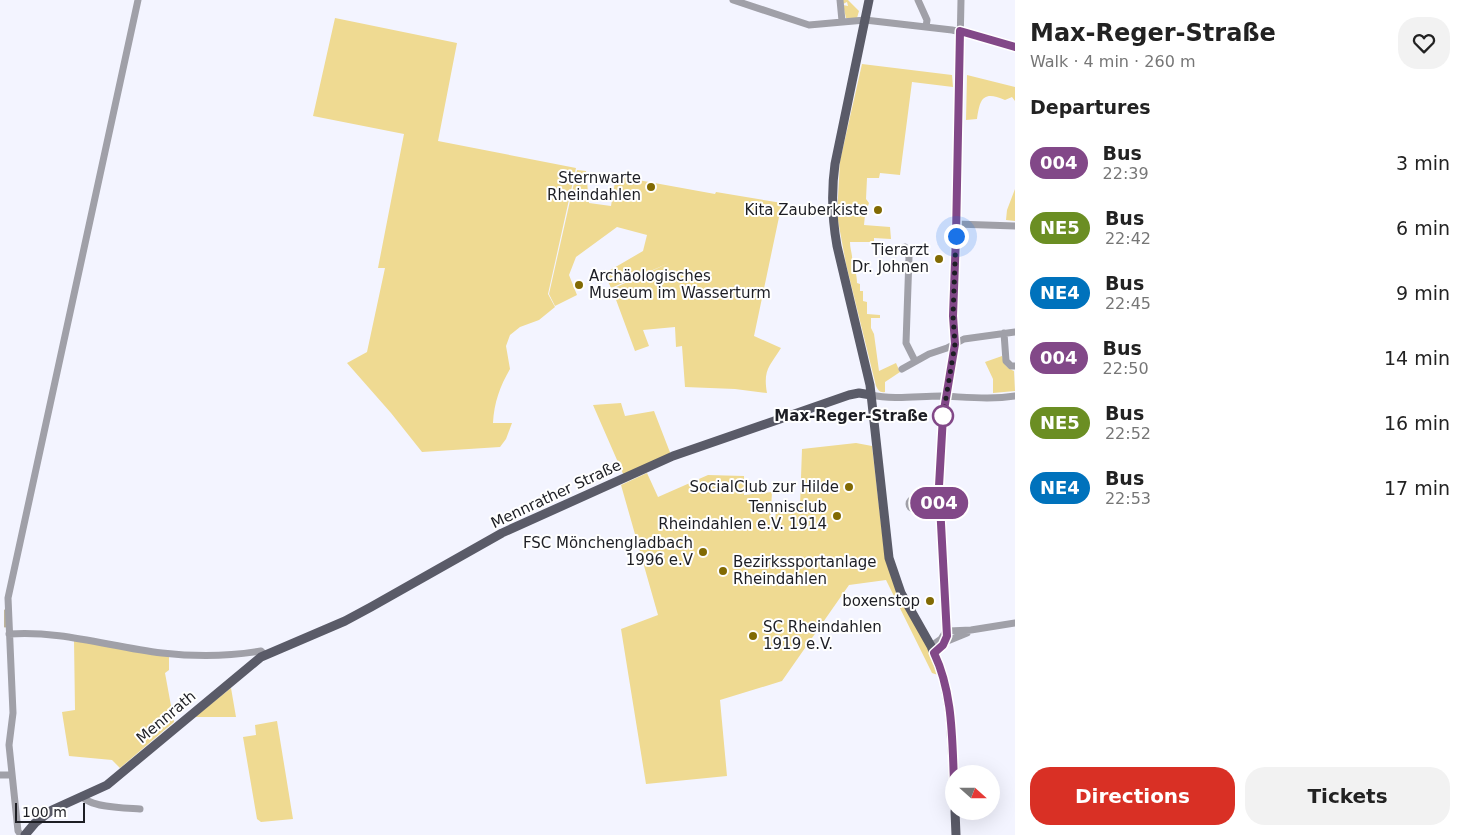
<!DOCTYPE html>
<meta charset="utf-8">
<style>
:root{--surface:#fff;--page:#f2f2f2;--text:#222;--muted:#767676;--accent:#d93025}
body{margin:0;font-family:"DejaVu Sans",sans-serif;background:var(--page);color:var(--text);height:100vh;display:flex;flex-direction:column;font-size:19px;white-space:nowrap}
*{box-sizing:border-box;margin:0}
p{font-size:16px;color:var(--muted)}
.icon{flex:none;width:28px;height:28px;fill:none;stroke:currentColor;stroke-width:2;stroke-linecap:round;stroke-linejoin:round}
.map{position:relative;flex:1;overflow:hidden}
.side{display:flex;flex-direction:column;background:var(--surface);width:450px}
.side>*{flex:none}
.badge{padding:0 10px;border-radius:16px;font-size:18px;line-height:32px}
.needle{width:32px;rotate:111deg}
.tools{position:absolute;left:945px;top:765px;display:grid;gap:10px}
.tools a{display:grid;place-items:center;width:55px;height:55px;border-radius:50%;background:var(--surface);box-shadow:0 5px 20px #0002;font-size:25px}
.scale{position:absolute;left:15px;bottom:12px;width:70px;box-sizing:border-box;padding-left:5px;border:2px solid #1d1e24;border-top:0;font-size:14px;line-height:18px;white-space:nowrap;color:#1d1e24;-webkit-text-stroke:4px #fff;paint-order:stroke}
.you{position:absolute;width:25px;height:25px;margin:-12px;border:4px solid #fff;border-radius:50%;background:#1a73e8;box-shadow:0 0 0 8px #1a73e833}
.map>.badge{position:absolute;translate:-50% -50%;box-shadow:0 0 0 2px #fff}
h2{padding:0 15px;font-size:19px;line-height:45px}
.round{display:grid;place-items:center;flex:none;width:52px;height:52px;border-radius:20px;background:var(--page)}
.headline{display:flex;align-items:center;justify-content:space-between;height:85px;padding:0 15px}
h1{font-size:24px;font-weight:700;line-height:38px}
.button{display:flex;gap:10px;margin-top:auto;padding:10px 15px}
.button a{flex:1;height:58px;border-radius:20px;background:var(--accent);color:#fff;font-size:20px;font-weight:700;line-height:58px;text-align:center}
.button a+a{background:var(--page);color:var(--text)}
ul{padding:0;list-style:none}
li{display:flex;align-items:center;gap:15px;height:65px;padding:0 15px}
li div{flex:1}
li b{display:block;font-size:19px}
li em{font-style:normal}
li .badge{min-width:55px;font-weight:700;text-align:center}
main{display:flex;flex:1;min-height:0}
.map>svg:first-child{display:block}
</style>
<main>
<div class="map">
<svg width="1015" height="835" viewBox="0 0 1015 835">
<rect width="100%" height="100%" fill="#f3f4ff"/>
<path fill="#efda92" d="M 843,0 L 848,0 L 859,11 L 857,18 L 846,18 L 843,5 L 848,6 L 847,2 L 843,4 Z
M 335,18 L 457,43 L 438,141 L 576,168 L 548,294 L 555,307 L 539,320 L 520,327 L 510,335 L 506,346 L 510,369 C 500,386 494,403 493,423 L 512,423 L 506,439 L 500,447 L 422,452 L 391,413 L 347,363 L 367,352 L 385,268 L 378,268 L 404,134 L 313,116 Z
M 862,64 L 952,75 L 953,87 L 912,82 L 900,175 L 880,173 L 879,178 L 867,178 L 866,199 L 869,203 L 865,215 L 864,225 L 890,227 L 891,239 L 874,238 L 874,242 L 850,242 C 850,250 853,255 852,262 L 855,263 C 855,271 857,276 857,283 L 860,284 L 860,291 L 863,291 L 863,301 L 867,302 L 867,314 L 880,315 L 880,318 L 871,318 L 871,328 L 874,334 L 879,371 L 896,363 L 900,372 L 885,382 L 885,392 C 880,393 878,390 876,386 L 846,264 L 837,215 L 840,161 Z
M 967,75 L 1015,87 L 1015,101 L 1012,97 L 1005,100 C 982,90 980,100 977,119 L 966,120 Z
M 577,170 L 586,171 L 589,203 L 611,206 L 616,176 L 715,194 L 716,192 L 782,203 L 754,336 L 781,348 C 769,367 763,370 767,393 L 735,389 L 685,387 L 682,346 L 676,347 L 675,327 L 643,330 L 649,346 L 635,351 L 612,289 L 669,263 L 611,288 L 607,279 L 607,272 L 643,251 L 647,235 L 617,227 L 576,257 L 569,275 L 577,295 L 555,306 L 549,294 Z
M 1015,189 L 1015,221 L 1006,220 L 1007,210 Z
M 1002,356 C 1004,364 1006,368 1014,371 L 1015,391 L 993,393 L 993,379 L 985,362 Z
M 621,403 L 625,416 L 654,411 L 671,455 L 624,476 L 593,405 Z
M 856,443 L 872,446 L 885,558 L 926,644 L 938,675 L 932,673 L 886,580 L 849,585 L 782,681 L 720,700 L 727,776 L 646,784 L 621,629 L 658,615 L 621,485 L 647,473 L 658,497 L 708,475 L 744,476 L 744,495 L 772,492 L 770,527 L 775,527 L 776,507 L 800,506 L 802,449 Z
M 74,640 L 169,656 L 169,670 L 165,673 L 174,722 L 120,768 L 112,760 L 69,756 L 62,712 L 75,710 Z
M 231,688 L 236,717 L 195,717 Z
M 277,721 L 293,819 L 261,822 L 257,819 L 243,737 L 256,735 L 255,725 Z"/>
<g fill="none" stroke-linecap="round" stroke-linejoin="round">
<path stroke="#857337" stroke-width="1" d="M 5,610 L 5,627"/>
<path stroke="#a0a0a8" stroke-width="7" d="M 733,0 L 809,25 L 865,20 L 952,30 L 975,35 L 1015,47
M 840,0 L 842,21
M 918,0 L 927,20 L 926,27
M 956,224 L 1015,226
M 905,247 L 909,257 L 906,343 L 915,361
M 1004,333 L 1006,361 L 1011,366 L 1015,366
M 902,369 L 929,354 L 947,348 L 964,339 L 1015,332
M 871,395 C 894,400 918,396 941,396 C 966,397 991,400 1015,396
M909 504a5 5 0 1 1 10 0a5 5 0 1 1-10 0Z
M 919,504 L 939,504
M 947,628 L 949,631 L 971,630 L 1015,623
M 9,634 C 60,630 111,647 162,653 C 197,657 226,657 261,651 L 265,655
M 945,642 L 967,633
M 931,646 L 941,639 L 946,631
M 934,653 L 943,645 L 947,636 L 939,487 L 943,416 L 955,344 L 953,316 L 956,236 L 961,0
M 0,775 L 11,775
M 82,796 C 90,808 127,808 140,809
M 21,835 L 18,831 L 9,745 L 13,713 L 8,598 L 138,0"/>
<path stroke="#5a5b68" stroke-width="9" d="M 869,0 L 835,164 C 831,192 832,218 837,246 L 870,385 L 889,558 L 901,593 L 931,646 L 944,680 L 950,714 L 954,780
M 955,811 L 956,835
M 25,835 L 35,823 L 52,810 L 107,785 L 261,657 L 345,621 L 371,607 L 502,533 L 673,456 L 849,395 L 859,393 L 871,395"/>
</g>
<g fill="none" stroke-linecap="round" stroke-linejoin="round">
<g stroke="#fff" stroke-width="11">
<path id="line" d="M 954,781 C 952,738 953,693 934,653 L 943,645 L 947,636 L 939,486 L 943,416 L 955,344 L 953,316 L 956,236 L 960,31 L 1015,47"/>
</g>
<use href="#line" stroke="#824888" stroke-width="8"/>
<path stroke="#1d1e24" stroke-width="5" stroke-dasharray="0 9" d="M 943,416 L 955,344 L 953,316 L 956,236"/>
</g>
<g fill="#816a03" stroke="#fff" stroke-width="2">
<circle cx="651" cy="187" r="5"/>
<circle cx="878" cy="210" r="5"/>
<circle cx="939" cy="259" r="5"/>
<circle cx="579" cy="285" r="5"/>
<circle cx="849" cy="487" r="5"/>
<circle cx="837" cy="516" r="5"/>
<circle cx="703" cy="552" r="5"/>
<circle cx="723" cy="571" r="5"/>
<circle cx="930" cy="601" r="5"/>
<circle cx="753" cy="636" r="5"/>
</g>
<circle fill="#fff" stroke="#824888" stroke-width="2.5" cx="943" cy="416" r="10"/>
<g text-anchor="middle" stroke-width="4" stroke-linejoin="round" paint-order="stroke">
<g font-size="15" fill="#1d1e24" stroke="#fff" text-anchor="end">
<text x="641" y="183">Sternwarte<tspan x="641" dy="17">Rheindahlen</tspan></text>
<text x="868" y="215">Kita Zauberkiste</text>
<text x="929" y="255">Tierarzt<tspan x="929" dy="17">Dr. Johnen</tspan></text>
<text x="589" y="281" text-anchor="start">Archäologisches<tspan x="589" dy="17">Museum im Wasserturm</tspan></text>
<text x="839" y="492">SocialClub zur Hilde</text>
<text x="827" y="512">Tennisclub<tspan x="827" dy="17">Rheindahlen e.V. 1914</tspan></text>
<text x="693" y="548">FSC Mönchengladbach<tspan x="693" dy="17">1996 e.V</tspan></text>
<text x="733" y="567" text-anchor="start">Bezirkssportanlage<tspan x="733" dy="17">Rheindahlen</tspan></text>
<text x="920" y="606">boxenstop</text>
<text x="763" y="632" text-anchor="start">SC Rheindahlen<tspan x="763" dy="17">1919 e.V.</tspan></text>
</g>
<g font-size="15" font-weight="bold" fill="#1d1e24" stroke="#fff" text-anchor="end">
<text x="928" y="421">Max-Reger-Straße</text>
</g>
<g font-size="15" fill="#1d1e24" stroke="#fff">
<text transform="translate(556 494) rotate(-25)" y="5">Mennrather Straße</text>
<text transform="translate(166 717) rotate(-40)" y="5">Mennrath</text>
</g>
</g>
</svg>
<div class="tools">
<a><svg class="needle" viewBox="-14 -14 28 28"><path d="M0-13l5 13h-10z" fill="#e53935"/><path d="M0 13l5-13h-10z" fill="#767676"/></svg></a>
</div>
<div class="scale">100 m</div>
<div class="you" style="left:956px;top:236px"></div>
<b class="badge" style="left:939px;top:503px;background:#824888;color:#fff">004</b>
</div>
<section class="side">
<div class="headline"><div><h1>Max-Reger-Straße</h1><p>Walk · 4 min · 260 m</p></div><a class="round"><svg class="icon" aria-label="heart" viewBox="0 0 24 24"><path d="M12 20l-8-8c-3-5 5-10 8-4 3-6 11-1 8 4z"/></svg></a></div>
<h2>Departures</h2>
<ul>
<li><span class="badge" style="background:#824888;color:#fff">004</span><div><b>Bus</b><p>22:39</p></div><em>3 min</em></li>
<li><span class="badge" style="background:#6b8e23;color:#fff">NE5</span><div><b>Bus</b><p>22:42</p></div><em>6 min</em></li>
<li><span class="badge" style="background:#0072bc;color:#fff">NE4</span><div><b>Bus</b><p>22:45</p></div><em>9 min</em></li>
<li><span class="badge" style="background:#824888;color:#fff">004</span><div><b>Bus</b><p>22:50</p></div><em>14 min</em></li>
<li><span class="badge" style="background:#6b8e23;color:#fff">NE5</span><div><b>Bus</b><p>22:52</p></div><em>16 min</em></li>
<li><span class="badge" style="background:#0072bc;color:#fff">NE4</span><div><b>Bus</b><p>22:53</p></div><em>17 min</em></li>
</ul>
<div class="button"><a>Directions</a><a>Tickets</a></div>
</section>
</main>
